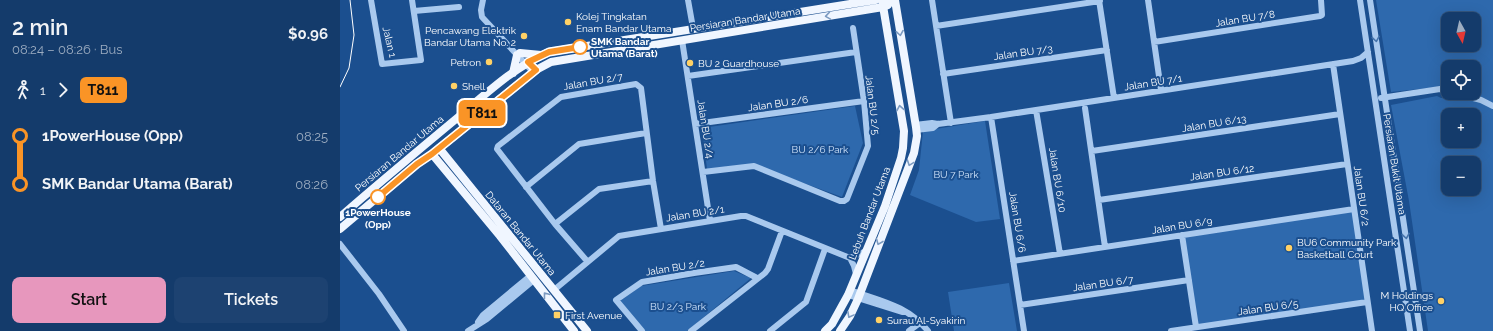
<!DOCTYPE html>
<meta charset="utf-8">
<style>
:root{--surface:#143b6b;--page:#1d4271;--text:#f1f3f6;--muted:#9dadc1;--line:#33557e;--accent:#e797bd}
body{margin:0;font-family:Raleway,sans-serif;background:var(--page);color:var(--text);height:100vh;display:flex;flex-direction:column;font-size:15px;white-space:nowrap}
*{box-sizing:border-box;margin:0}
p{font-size:13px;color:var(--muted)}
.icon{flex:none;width:22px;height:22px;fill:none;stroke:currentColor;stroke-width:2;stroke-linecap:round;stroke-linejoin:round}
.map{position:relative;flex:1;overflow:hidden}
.side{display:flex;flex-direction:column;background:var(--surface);width:340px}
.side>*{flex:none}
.badge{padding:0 8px;border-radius:6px;font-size:14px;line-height:26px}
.needle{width:26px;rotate:172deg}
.fabs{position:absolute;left:1101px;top:12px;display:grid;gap:8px}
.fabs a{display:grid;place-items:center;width:40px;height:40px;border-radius:8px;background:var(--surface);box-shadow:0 4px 16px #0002,0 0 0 1px var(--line);font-size:20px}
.map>.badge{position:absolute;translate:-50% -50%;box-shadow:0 0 0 2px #fff}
.legs{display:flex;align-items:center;gap:6px;height:44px;padding:0 12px;font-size:13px}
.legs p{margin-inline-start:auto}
.headline{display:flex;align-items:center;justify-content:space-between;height:68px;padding:0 12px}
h1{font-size:22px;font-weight:600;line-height:30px}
.action{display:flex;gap:8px;margin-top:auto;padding:8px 12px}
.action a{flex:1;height:46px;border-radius:8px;background:var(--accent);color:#111;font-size:16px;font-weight:600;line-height:46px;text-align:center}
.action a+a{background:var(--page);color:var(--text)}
ul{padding:0 12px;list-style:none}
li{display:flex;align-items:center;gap:14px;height:48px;font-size:15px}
li i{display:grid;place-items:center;width:6px;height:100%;margin:0 5px;background:currentColor}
li i::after{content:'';width:10px;height:10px;margin:-5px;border:3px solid;border-radius:50%;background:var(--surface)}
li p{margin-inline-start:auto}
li:first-child i{background:linear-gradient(#0000 50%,currentColor 0)}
li:last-child i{background:linear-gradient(currentColor 50%,#0000 0)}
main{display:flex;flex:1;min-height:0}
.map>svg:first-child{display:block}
</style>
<main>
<section class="side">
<div class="headline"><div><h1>2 min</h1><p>08:24 – 08:26 · Bus</p></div><b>$0.96</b></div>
<div class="legs"><svg class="icon" aria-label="walk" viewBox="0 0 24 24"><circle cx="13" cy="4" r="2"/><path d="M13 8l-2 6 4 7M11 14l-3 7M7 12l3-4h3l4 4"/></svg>1<svg class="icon" aria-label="forward" viewBox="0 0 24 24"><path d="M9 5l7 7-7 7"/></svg><b class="badge" style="background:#fa9426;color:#111">T811</b></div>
<ul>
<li><i style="color:#fa9426"></i><b>1PowerHouse (Opp)</b><p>08:25</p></li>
<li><i style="color:#fa9426"></i><b>SMK Bandar Utama (Barat)</b><p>08:26</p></li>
</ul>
<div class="action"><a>Start</a><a>Tickets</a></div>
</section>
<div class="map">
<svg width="1153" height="331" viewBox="0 0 1153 331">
<rect width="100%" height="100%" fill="#1b4f8f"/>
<path fill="#2e69ad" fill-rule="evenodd" d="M 1036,0 L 1153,0 L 1153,331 L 1088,331 L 1069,201 L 1051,105 L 1097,96 L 1101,98 L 1123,95 L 1119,93 L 1134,93 L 1134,67 L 1108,67 L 1108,90 L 1099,87 L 1051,92 ZM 1108,19 L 1134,19 L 1134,45 L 1108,45 ZM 1108,115 L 1134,115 L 1134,141 L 1108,141 ZM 1108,163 L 1134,163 L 1134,189 L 1108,189 Z
M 515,106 L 523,143 L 502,197 L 411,164 L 367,169 L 362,128 Z
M 645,121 L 660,219 L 636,222 L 570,195 L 579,170 L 583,131 Z
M 1013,210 L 1026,302 L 857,326 L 843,236 Z
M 394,271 L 411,278 L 347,331 L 304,331 L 280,301 L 301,286 Z
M 669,283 L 677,331 L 614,331 L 608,292 Z"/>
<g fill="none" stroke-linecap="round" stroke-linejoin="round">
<path stroke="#a9c9ee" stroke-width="6" d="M 31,0 L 42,64 L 81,60 L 72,0
M 143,0 L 141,10 L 142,17 L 193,72
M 348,0 L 353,28
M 592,0 L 611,123
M 759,0 L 774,98
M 808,0 L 821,90
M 1020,0 L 1070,331
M 1030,0 L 1080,331
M 74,11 L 119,7
M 596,26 L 760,1
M 342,40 L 370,221
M 814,42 L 980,16 L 982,15 L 981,0
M 993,64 L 1032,331
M 603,74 L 767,50
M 348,76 L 516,52
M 1114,93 L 1141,100 L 1153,106
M 1041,98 L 1100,89 L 1108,91
M 745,108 L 765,247
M 696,110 L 720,254
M 651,117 L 684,331
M 355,124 L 524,101
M 575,125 L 592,123 L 598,124 L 651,117 L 1013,61 L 1021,58 L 1028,52
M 576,130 L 593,128 L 598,124
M 752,151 L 1000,114
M 363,172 L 414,166 L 500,201 L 504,201 L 507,199 L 528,146 L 524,101 L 513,28
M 186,187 L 239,144 L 306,133
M 759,200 L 1007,164
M 215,224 L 259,189 L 313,181
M 842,235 L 856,327
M 0,244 L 39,294 L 64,331
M 510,258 L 526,251
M 247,261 L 215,224 L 157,149 L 158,146 L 221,97 L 296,84 L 301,88 L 313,181 L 321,229
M 673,261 L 1014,209
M 214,290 L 279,236 L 401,216 L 406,216 L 510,258 L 514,266 L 516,274
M 510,290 C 540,301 567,305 588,331
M 508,295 L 562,312 L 566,312
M 680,305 L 849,280
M 138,322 L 143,315 L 190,276
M 128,331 L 147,319 L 194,280
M 302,331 L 276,300 L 302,282 L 354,273 L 396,267 L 417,278
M 351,331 L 425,273 L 428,269 L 442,231
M 430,331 L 466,302 L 485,249
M 569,331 L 581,322
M 831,331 L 1027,302"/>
<path stroke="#f0f6ff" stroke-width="8" d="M 180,53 L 201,55
M 173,73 L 177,55
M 99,148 L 247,331
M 92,154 L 160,236 L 234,331
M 0,217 C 40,182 81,148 122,114 C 149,91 176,66 209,52 L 535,0
M 0,229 L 77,164 L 92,154 L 196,70 L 211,62 L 543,7 L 548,5 L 550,0
M 485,331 L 492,324 L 508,295 L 545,206 L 561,158 L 563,148 L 564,131 L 542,0
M 500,331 L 510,316 L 518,299 L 574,153 L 577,136 L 576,127 L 555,0"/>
<path stroke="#fff" stroke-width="1" d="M 0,87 L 9,68 L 14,35 L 10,0"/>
</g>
<defs><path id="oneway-chevron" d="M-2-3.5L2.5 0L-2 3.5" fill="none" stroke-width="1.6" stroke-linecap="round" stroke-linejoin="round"/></defs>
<g stroke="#7b9ac1">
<use href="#oneway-chevron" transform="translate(488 16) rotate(171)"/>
<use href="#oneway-chevron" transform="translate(560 33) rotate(81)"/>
<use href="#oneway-chevron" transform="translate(560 108) rotate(-100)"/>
<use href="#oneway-chevron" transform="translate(570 163) rotate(110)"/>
<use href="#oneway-chevron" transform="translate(539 242) rotate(112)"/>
<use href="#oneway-chevron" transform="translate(206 295) rotate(-128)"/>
<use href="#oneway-chevron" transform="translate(510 315) rotate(118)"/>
</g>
<g stroke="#4674ac">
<use href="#oneway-chevron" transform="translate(1036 39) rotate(81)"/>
<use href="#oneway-chevron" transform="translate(1066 236) rotate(81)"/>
</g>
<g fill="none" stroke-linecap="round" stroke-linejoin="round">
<g stroke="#fff" stroke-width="9">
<path id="line-1" d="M 38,197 L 77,164 L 92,154 L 196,70 L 188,62 L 209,52 L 240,47"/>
</g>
<use href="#line-1" stroke="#fa9426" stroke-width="6"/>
</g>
<g fill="#ffd166" stroke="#1b4f8f" stroke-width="1.5">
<circle cx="228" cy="22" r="4"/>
<circle cx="184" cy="36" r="4"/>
<circle cx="149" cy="62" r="4"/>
<circle cx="350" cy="63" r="4"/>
<circle cx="114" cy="86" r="4"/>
<circle cx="949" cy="248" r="4"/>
<circle cx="1101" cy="301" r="4"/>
<rect x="213" y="311" width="8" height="8" rx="2"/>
<circle cx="539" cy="320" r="4"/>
</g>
<g fill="#fff" stroke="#fa9426" stroke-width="2">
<circle cx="240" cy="47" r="7"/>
<circle cx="38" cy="197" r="7"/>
</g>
<g text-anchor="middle" stroke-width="4" stroke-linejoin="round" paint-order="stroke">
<g font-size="10" fill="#fff" stroke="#1b4f8f" text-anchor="start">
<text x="236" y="20">Kolej Tingkatan<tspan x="236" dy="12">Enam Bandar Utama</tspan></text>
<text x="176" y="34" text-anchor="end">Pencawang Elektrik<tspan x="176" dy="12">Bandar Utama No. 2</tspan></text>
<text x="141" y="66" text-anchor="end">Petron</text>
<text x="358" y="67">BU 2 Guardhouse</text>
<text x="122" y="90">Shell</text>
<text x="957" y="246">BU6 Community Park<tspan x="957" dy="12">Basketball Court</tspan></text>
<text x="1093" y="299" text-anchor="end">M Holdings<tspan x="1093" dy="12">HQ Office</tspan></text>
<text x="225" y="319">First Avenue</text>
<text x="547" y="324">Surau Al-Syakirin</text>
</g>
<g font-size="10" fill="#fff" stroke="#1b4f8f">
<text transform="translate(905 18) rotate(-9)" y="4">Jalan BU 7/8</text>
<text transform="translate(405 19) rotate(-9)" y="4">Persiaran Bandar Utama</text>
<text transform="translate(50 42) rotate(77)" y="4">Jalan 1</text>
<text transform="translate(683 52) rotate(-8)" y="4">Jalan BU 7/3</text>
<text transform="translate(253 81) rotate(-10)" y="4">Jalan BU 2/7</text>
<text transform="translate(813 82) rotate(-9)" y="4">Jalan BU 7/1</text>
<text transform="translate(438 103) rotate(-8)" y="4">Jalan BU 2/6</text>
<text transform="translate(533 105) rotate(83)" y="4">Jalan BU 2/5</text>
<text transform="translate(874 123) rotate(-9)" y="4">Jalan BU 6/13</text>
<text transform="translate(366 129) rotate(81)" y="4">Jalan BU 2/4</text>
<text transform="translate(59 153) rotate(-40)" y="4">Persiaran Bandar Utama</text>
<text transform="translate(1055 164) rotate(81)" y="4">Persiaran Bukit Utama</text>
<text transform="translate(882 172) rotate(-8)" y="4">Jalan BU 6/12</text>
<text transform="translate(718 180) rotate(81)" y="4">Jalan BU 6/10</text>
<text transform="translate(1022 196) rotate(82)" y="4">Jalan BU 6/2</text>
<text transform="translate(355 213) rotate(-9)" y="4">Jalan BU 2/1</text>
<text transform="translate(529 213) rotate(-69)" y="4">Lebuh Bandar Utama</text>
<text transform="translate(678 222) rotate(81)" y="4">Jalan BU 6/6</text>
<text transform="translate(842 225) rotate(-9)" y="4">Jalan BU 6/9</text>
<text transform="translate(181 233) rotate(51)" y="4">Dataran Bandar Utama</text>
<text transform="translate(335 267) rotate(-9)" y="4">Jalan BU 2/2</text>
<text transform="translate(763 283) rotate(-8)" y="4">Jalan BU 6/7</text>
<text transform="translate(928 307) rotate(-8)" y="4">Jalan BU 6/5</text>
</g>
<g font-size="10" font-weight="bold" fill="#fff" stroke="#1b4f8f" text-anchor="start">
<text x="251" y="45">SMK Bandar<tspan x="251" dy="12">Utama (Barat)</tspan></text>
<text x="38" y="216" text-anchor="middle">1PowerHouse<tspan x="38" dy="12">(Opp)</tspan></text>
</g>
<g font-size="10" fill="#cfe3fa" stroke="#1b4f8f">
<text x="480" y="153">BU 2/6 Park</text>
<text x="616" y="178">BU 7 Park</text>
<text x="338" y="310">BU 2/3 Park</text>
</g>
</g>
</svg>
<div class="fabs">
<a><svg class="needle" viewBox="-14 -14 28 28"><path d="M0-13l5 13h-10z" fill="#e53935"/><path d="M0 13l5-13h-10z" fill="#9dadc1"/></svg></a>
<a><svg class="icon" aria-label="locate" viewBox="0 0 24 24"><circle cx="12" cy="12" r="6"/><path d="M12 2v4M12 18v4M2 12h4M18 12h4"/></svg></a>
<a>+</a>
<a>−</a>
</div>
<b class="badge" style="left:142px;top:113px;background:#fa9426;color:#111">T811</b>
</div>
</main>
